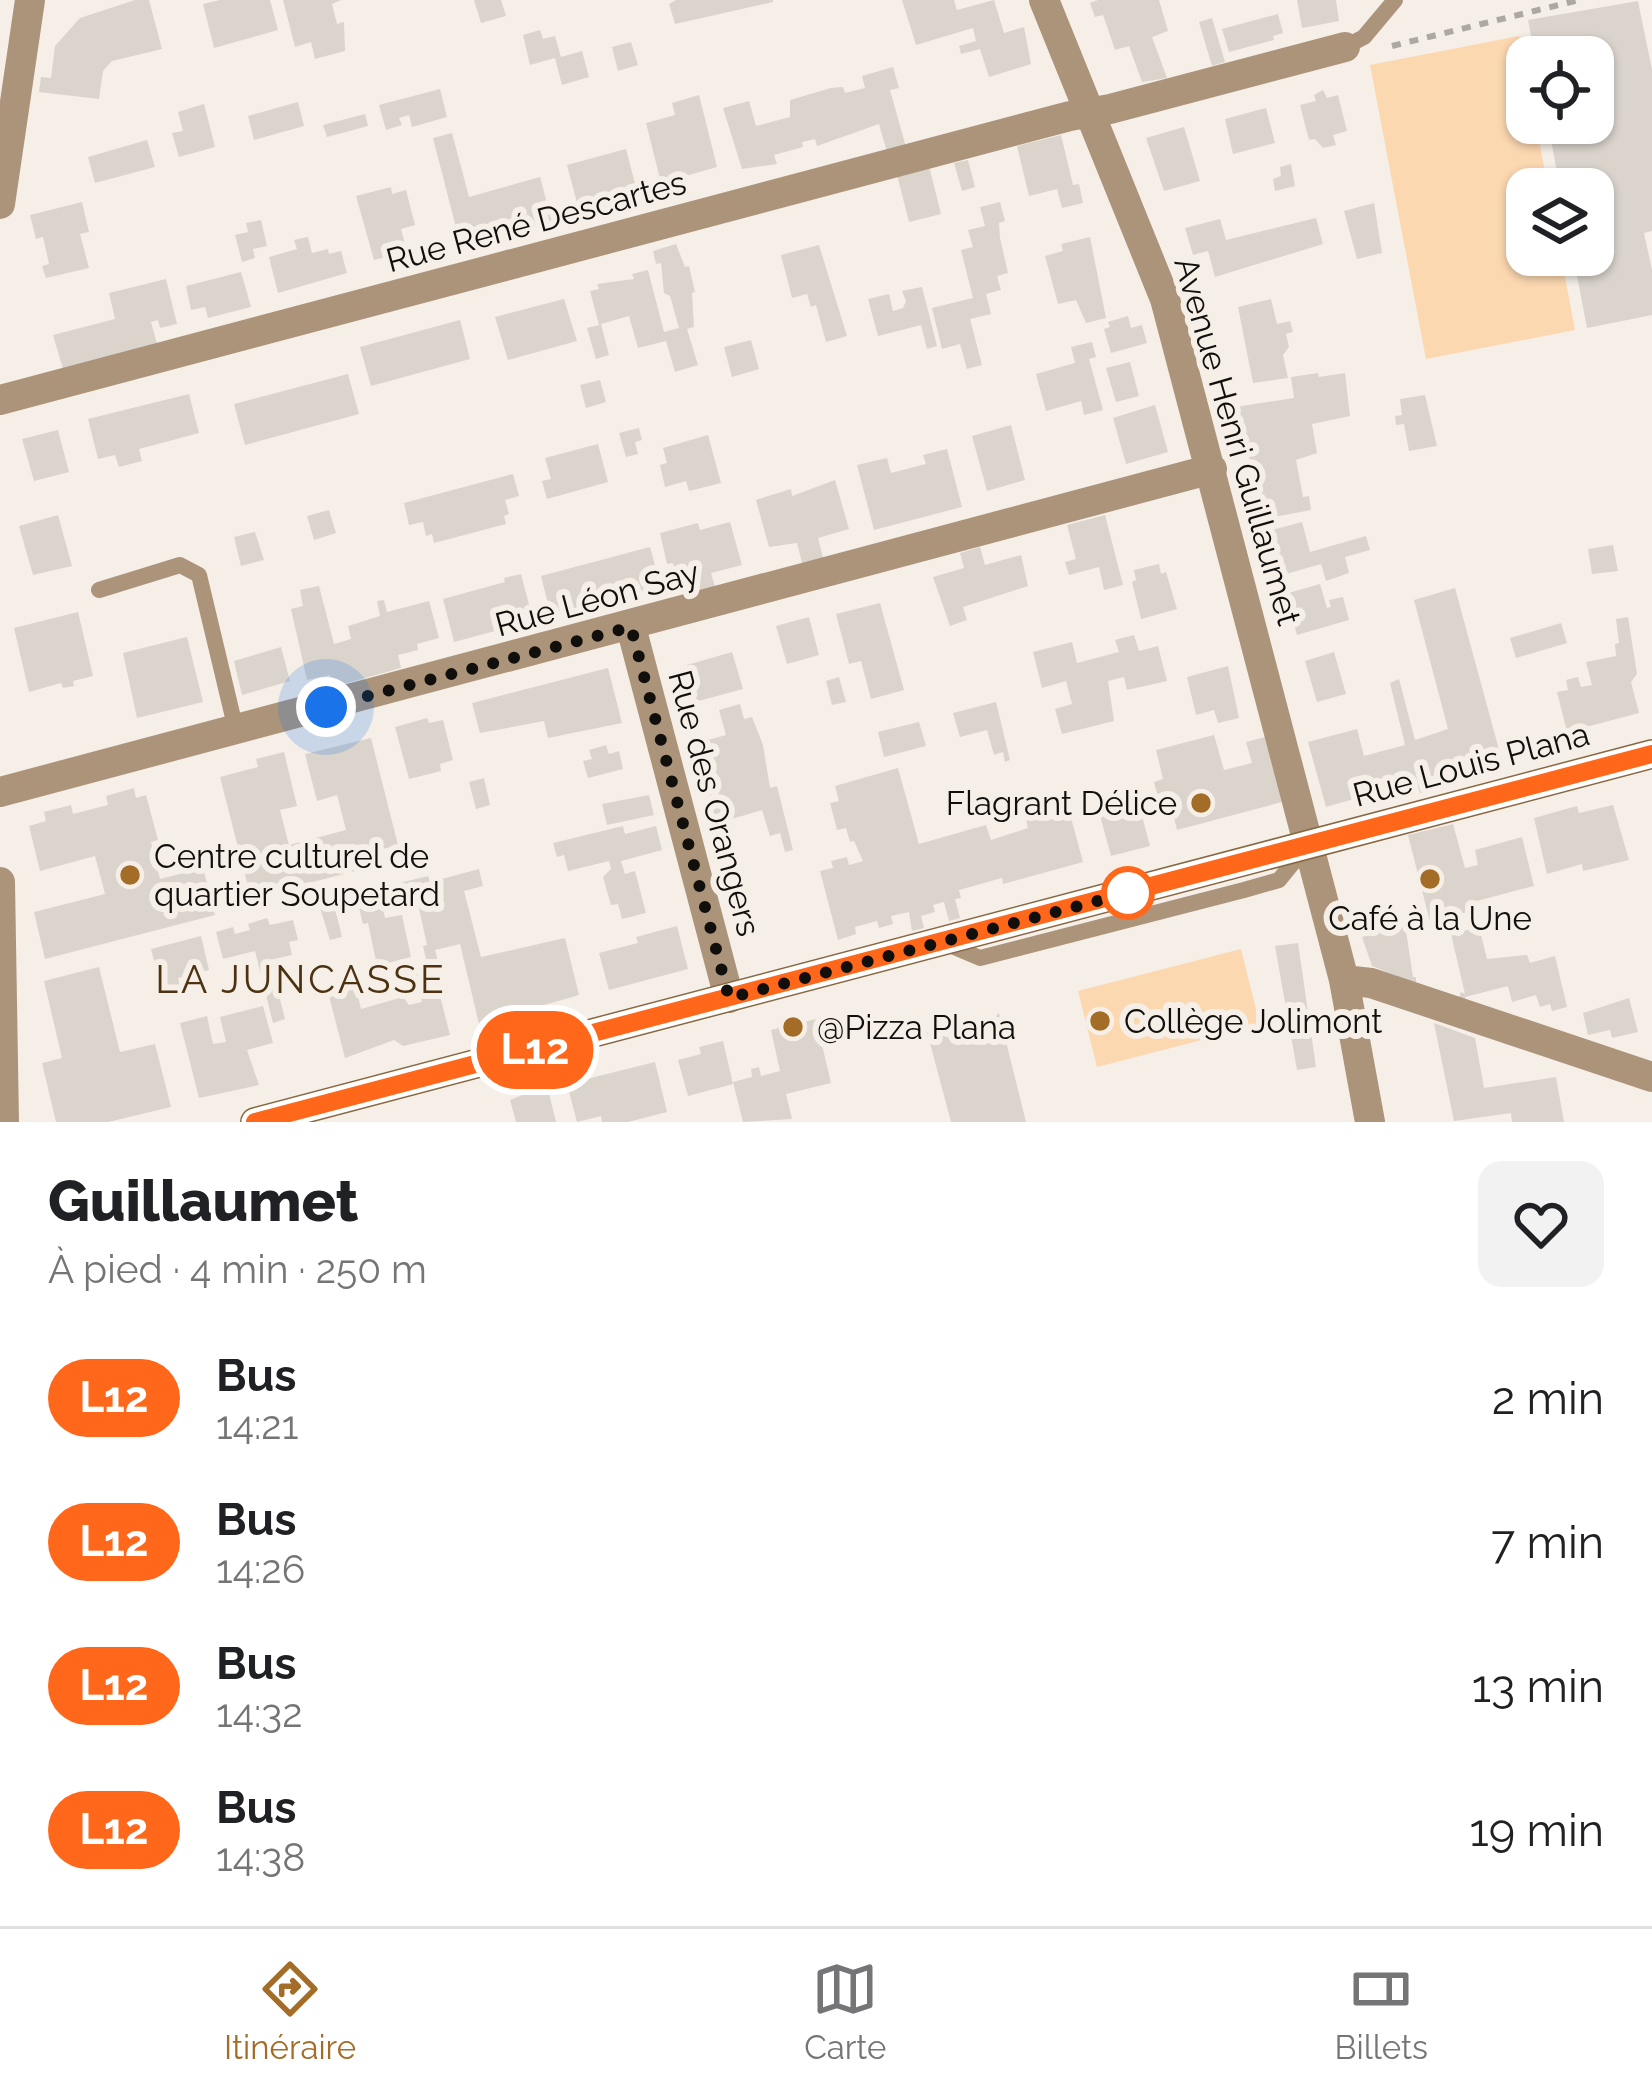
<!DOCTYPE html>
<html lang="fr">
<meta charset="utf-8">
<style>
:root{--surface:#fff;--page:#f2f2f2;--text:#202124;--muted:#757577;--line:#e0e0e0;--accent:#a36d27}
body{margin:0;font-family:Raleway,sans-serif;background:var(--page);color:var(--text);height:100vh;display:flex;flex-direction:column;font-size:45px;white-space:nowrap}
*{box-sizing:border-box;margin:0}
p{font-size:39px;color:var(--muted)}
.icon{flex:none;width:66px;height:66px;fill:none;stroke:currentColor;stroke-width:2;stroke-linecap:round;stroke-linejoin:round}
.map{position:relative;height:1122px;overflow:hidden}
.side{display:flex;flex-direction:column;background:var(--surface);flex:1}
.side>*{flex:none}
.badge{padding:0 24px;border-radius:39px;font-size:42px;line-height:78px}
.buttons{position:absolute;left:1506px;top:36px;display:grid;gap:24px}
.buttons a{display:grid;place-items:center;width:108px;height:108px;border-radius:24px;background:var(--surface);box-shadow:0 3px 9px #0004;font-size:60px}
.you{position:absolute;width:60px;height:60px;margin:-30px;border:9px solid #fff;border-radius:50%;background:#1a73e8;box-shadow:0 0 0 18px #1a73e833}
.map>.badge{position:absolute;translate:-50% -50%;box-shadow:0 0 0 6px #fff}
.round{display:grid;place-items:center;flex:none;width:126px;height:126px;border-radius:24px;background:var(--page)}
.summary{display:flex;align-items:center;justify-content:space-between;height:204px;padding:0 48px}
h1{font-size:57px;font-weight:800;line-height:90px}
ul{padding:0;list-style:none}
li{display:flex;align-items:center;gap:36px;height:144px;padding:0 48px}
li div{flex:1}
li b{display:block;font-size:45px}
li em{font-style:normal}
li .badge{min-width:132px;font-weight:700;text-align:center}
.tabs{display:flex;justify-content:space-around;align-items:center;height:168px;border-top:3px solid var(--line);background:var(--surface);font-size:33px;color:var(--muted)}
.tabs a{display:grid;justify-items:center;gap:6px}
.tabs .selected{color:var(--accent)}
.map>svg:first-child{display:block}
</style>
<div class="map">
<svg width="1652" height="1122" viewBox="0 0 1652 1122">
<rect width="100%" height="100%" fill="#f6efe8"/>
<path fill="#fcd8b1" d="M 1519,36 L 1527,78 L 1527,123 L 1536,123 L 1548,189 L 1527,189 L 1527,255 L 1561,255 L 1575,330 L 1426,359 L 1370,65 Z
M 1241,949 L 1260,1025 L 1097,1067 L 1078,991 Z"/>
<path fill="#dad4cc" d="M 135,0 L 149,0 L 162,49 L 112,61 L 103,71 L 99,99 L 39,92 L 41,77 L 51,78 L 55,46 L 80,18 Z
M 220,0 L 270,0 L 278,30 L 214,48 L 203,4 Z
M 283,0 L 341,0 L 332,4 L 337,24 L 344,22 L 345,51 L 315,59 L 311,42 L 295,47 Z
M 474,0 L 501,0 L 506,16 L 481,23 Z
M 676,0 L 773,0 L 773,2 L 675,24 L 669,4 Z
M 902,0 L 954,0 L 957,10 L 994,0 L 1004,33 L 1024,27 L 1031,64 L 989,77 L 980,49 L 961,54 L 959,46 L 976,41 L 973,28 L 916,45 Z
M 1098,0 L 1159,0 L 1168,31 L 1152,37 L 1167,78 L 1142,82 L 1129,46 L 1115,50 L 1103,15 L 1095,17 L 1090,3 Z
M 1297,0 L 1336,0 L 1339,21 L 1302,28 Z
M 1638,1 L 1652,70 L 1652,231 L 1644,233 L 1652,270 L 1652,315 L 1587,328 L 1573,255 L 1593,255 L 1593,189 L 1560,189 L 1548,123 L 1593,123 L 1593,57 L 1535,57 L 1528,20 Z
M 1278,14 L 1283,33 L 1273,36 L 1274,40 L 1229,52 L 1222,29 Z
M 1212,18 L 1225,62 L 1212,66 L 1199,22 Z
M 540,30 L 543,39 L 555,36 L 561,57 L 582,51 L 589,77 L 562,85 L 555,58 L 530,65 L 523,35 Z
M 631,42 L 638,65 L 618,71 L 612,47 Z
M 893,67 L 899,88 L 890,90 L 906,147 L 887,152 L 879,124 L 817,146 L 815,139 L 802,142 L 803,147 L 774,155 L 777,164 L 742,169 L 723,108 L 749,101 L 756,126 L 790,117 L 790,100 L 831,88 L 843,87 L 845,93 L 865,88 L 862,76 Z
M 440,89 L 447,117 L 412,127 L 409,115 L 399,118 L 402,125 L 386,130 L 379,105 Z
M 1323,90 L 1327,98 L 1338,95 L 1347,131 L 1333,135 L 1336,145 L 1323,148 L 1315,139 L 1309,140 L 1300,105 L 1316,101 L 1314,95 Z
M 699,95 L 717,167 L 661,183 L 646,123 L 675,115 L 672,103 Z
M 298,102 L 304,126 L 254,140 L 248,116 Z
M 204,104 L 215,147 L 179,157 L 172,133 L 183,131 L 178,112 Z
M 1266,108 L 1275,143 L 1233,154 L 1225,119 Z
M 365,114 L 368,126 L 327,137 L 323,125 Z
M 1184,127 L 1200,181 L 1164,191 L 1146,138 Z
M 452,133 L 469,197 L 540,177 L 552,222 L 461,247 L 433,138 Z
M 1061,135 L 1073,185 L 1079,184 L 1083,203 L 1062,208 L 1057,189 L 1029,196 L 1017,146 Z
M 147,140 L 155,167 L 95,183 L 88,157 Z
M 626,149 L 639,199 L 580,214 L 567,165 Z
M 968,160 L 975,187 L 962,191 L 954,163 Z
M 1291,164 L 1295,186 L 1275,191 L 1273,179 L 1281,176 L 1280,167 Z
M 929,166 L 941,214 L 909,222 L 897,175 Z
M 391,187 L 392,194 L 406,190 L 415,225 L 401,229 L 407,252 L 374,260 L 356,196 Z
M 82,202 L 89,232 L 80,234 L 89,268 L 46,278 L 42,266 L 49,264 L 43,237 L 36,239 L 30,215 Z
M 1000,202 L 1005,221 L 999,223 L 1000,238 L 1008,273 L 997,276 L 1001,290 L 986,294 L 991,314 L 970,319 L 982,365 L 967,369 L 960,344 L 942,349 L 932,308 L 973,298 L 961,250 L 973,247 L 968,230 L 985,226 L 980,207 Z
M 1374,203 L 1382,253 L 1357,259 L 1344,211 Z
M 1316,218 L 1323,244 L 1215,277 L 1208,251 L 1193,255 L 1185,228 L 1220,219 L 1226,240 Z
M 261,220 L 267,246 L 253,249 L 255,258 L 242,262 L 235,235 L 248,232 L 246,223 Z
M 308,237 L 312,253 L 328,249 L 329,254 L 341,251 L 347,273 L 278,293 L 269,257 L 297,249 L 294,240 Z
M 1090,237 L 1106,318 L 1086,323 L 1076,300 L 1058,304 L 1045,256 L 1063,251 L 1061,244 Z
M 676,244 L 685,267 L 689,266 L 695,292 L 692,293 L 694,327 L 687,329 L 698,365 L 675,372 L 666,341 L 638,348 L 629,316 L 601,324 L 609,355 L 596,359 L 587,328 L 599,325 L 590,291 L 599,289 L 597,284 L 634,279 L 632,274 L 648,270 L 664,332 L 679,328 L 670,296 L 664,293 L 661,263 L 656,264 L 653,251 Z
M 819,245 L 847,336 L 826,342 L 816,305 L 811,307 L 807,294 L 792,298 L 781,255 Z
M 241,272 L 251,307 L 208,318 L 205,307 L 191,310 L 186,286 Z
M 166,279 L 177,324 L 160,328 L 158,320 L 151,322 L 157,344 L 63,369 L 53,335 L 115,319 L 109,293 Z
M 922,287 L 937,346 L 927,349 L 921,325 L 878,336 L 868,299 L 889,294 L 893,311 L 903,308 L 906,301 L 902,291 Z
M 564,299 L 577,341 L 508,360 L 495,317 Z
M 1271,299 L 1277,324 L 1290,321 L 1293,332 L 1286,334 L 1289,347 L 1283,355 L 1288,378 L 1253,383 L 1238,307 Z
M 1128,316 L 1131,328 L 1142,325 L 1147,343 L 1111,353 L 1104,329 L 1110,327 L 1108,322 Z
M 460,320 L 470,359 L 371,386 L 360,347 Z
M 751,340 L 759,369 L 732,377 L 724,347 Z
M 1092,342 L 1096,357 L 1089,359 L 1103,410 L 1084,415 L 1081,401 L 1046,411 L 1036,374 L 1075,363 L 1071,347 Z
M 1130,362 L 1139,396 L 1116,402 L 1106,368 Z
M 1318,373 L 1319,377 L 1345,373 L 1350,416 L 1312,424 L 1317,453 L 1296,460 L 1303,497 L 1309,496 L 1311,510 L 1274,517 L 1272,503 L 1260,505 L 1243,435 L 1238,435 L 1235,407 L 1294,398 L 1291,377 Z
M 348,374 L 359,414 L 245,445 L 234,404 Z
M 600,380 L 606,402 L 586,408 L 580,385 Z
M 189,394 L 199,433 L 139,449 L 142,461 L 119,467 L 115,455 L 98,459 L 88,419 Z
M 1425,395 L 1437,446 L 1409,451 L 1404,424 L 1396,425 L 1395,416 L 1402,415 L 1400,399 Z
M 1155,405 L 1168,452 L 1126,464 L 1113,418 Z
M 1011,425 L 1025,480 L 987,491 L 972,436 Z
M 639,428 L 642,440 L 635,442 L 638,454 L 626,457 L 619,433 Z
M 58,430 L 69,472 L 34,481 L 22,439 Z
M 708,435 L 721,483 L 689,491 L 686,481 L 665,487 L 660,465 L 667,463 L 663,448 Z
M 598,444 L 608,482 L 547,499 L 542,481 L 551,479 L 545,458 Z
M 947,449 L 962,507 L 874,530 L 857,465 L 887,458 L 891,473 L 926,464 L 923,455 Z
M 513,474 L 519,496 L 505,500 L 509,514 L 504,516 L 506,524 L 434,543 L 432,534 L 426,536 L 423,522 L 409,525 L 404,503 Z
M 835,480 L 849,529 L 818,538 L 824,561 L 803,567 L 797,543 L 769,547 L 756,500 L 791,489 L 792,496 Z
M 329,510 L 336,533 L 314,540 L 307,516 Z
M 58,515 L 72,566 L 33,575 L 19,526 Z
M 1105,515 L 1123,585 L 1104,590 L 1099,567 L 1069,575 L 1065,562 L 1076,559 L 1067,525 Z
M 730,522 L 742,565 L 711,573 L 716,590 L 686,598 L 684,591 L 680,592 L 673,563 L 667,564 L 660,533 L 698,523 L 700,530 Z
M 1302,522 L 1310,552 L 1366,536 L 1370,550 L 1345,557 L 1349,573 L 1326,581 L 1321,564 L 1272,578 L 1260,533 Z
M 255,532 L 264,560 L 241,566 L 234,537 Z
M 1613,545 L 1618,571 L 1592,574 L 1588,549 Z
M 650,547 L 661,587 L 551,616 L 541,576 Z
M 980,547 L 985,565 L 1021,555 L 1028,586 L 963,607 L 967,620 L 950,626 L 933,577 L 964,568 L 960,553 Z
M 1159,564 L 1161,574 L 1166,572 L 1177,609 L 1141,619 L 1132,582 L 1136,580 L 1134,570 Z
M 521,574 L 532,616 L 516,620 L 517,625 L 454,642 L 443,599 L 505,582 L 504,578 Z
M 1320,584 L 1327,608 L 1331,607 L 1329,600 L 1343,597 L 1349,620 L 1297,635 L 1285,594 Z
M 319,586 L 334,644 L 351,639 L 348,626 L 380,616 L 377,601 L 384,600 L 387,612 L 429,601 L 439,638 L 417,644 L 418,650 L 398,655 L 401,668 L 333,687 L 330,675 L 307,680 L 291,609 L 303,606 L 300,590 Z
M 1455,588 L 1501,757 L 1425,778 L 1430,792 L 1420,793 L 1416,781 L 1326,807 L 1308,742 L 1357,729 L 1364,756 L 1405,745 L 1390,683 L 1399,679 L 1415,740 L 1448,729 L 1414,600 Z
M 880,603 L 904,690 L 871,699 L 861,661 L 849,664 L 836,614 Z
M 78,612 L 93,676 L 73,681 L 74,686 L 63,688 L 61,683 L 29,692 L 14,628 Z
M 809,617 L 819,655 L 787,664 L 776,626 Z
M 1628,617 L 1637,674 L 1631,682 L 1639,713 L 1567,732 L 1557,692 L 1568,690 L 1566,680 L 1578,677 L 1581,687 L 1592,685 L 1586,662 L 1616,656 L 1615,644 L 1619,643 L 1616,619 Z
M 1561,623 L 1567,643 L 1516,658 L 1510,638 Z
M 1134,635 L 1139,651 L 1158,646 L 1167,681 L 1127,690 L 1124,677 L 1108,681 L 1114,721 L 1062,734 L 1055,709 L 1072,704 L 1066,681 L 1042,688 L 1033,652 L 1072,642 L 1077,663 L 1119,652 L 1115,640 Z
M 187,637 L 203,702 L 137,718 L 123,653 Z
M 281,647 L 290,681 L 242,695 L 234,661 Z
M 732,652 L 743,689 L 687,704 L 683,688 L 692,686 L 687,665 Z
M 1334,652 L 1346,694 L 1317,702 L 1305,661 Z
M 1228,666 L 1239,718 L 1218,723 L 1214,710 L 1196,715 L 1187,677 Z
M 608,668 L 622,723 L 548,738 L 544,721 L 480,733 L 472,703 Z
M 839,677 L 846,702 L 832,705 L 826,681 Z
M 996,702 L 1010,760 L 1005,762 L 1003,752 L 994,755 L 987,730 L 960,737 L 953,713 Z
M 740,704 L 744,719 L 752,717 L 763,745 L 770,788 L 777,786 L 793,850 L 785,852 L 780,833 L 770,836 L 762,810 L 715,824 L 694,744 L 726,735 L 719,710 Z
M 427,718 L 429,723 L 443,720 L 453,760 L 440,764 L 441,771 L 409,779 L 395,727 Z
M 919,722 L 926,746 L 884,757 L 878,732 Z
M 1214,735 L 1224,770 L 1252,763 L 1246,742 L 1265,737 L 1282,802 L 1177,830 L 1172,810 L 1162,812 L 1154,782 L 1163,779 L 1156,750 Z
M 371,738 L 398,845 L 360,855 L 363,869 L 251,898 L 220,777 L 258,767 L 256,759 L 284,752 L 297,806 L 280,810 L 289,845 L 346,830 L 337,795 L 317,801 L 305,754 Z
M 606,745 L 609,754 L 619,751 L 623,769 L 588,778 L 583,761 L 592,759 L 589,750 Z
M 898,768 L 919,844 L 986,825 L 991,840 L 1028,828 L 1025,815 L 1067,803 L 1083,862 L 1003,884 L 1002,878 L 959,890 L 961,898 L 955,899 L 960,918 L 949,921 L 944,902 L 933,905 L 935,912 L 921,916 L 924,928 L 912,931 L 909,912 L 891,916 L 893,924 L 879,928 L 877,921 L 855,927 L 856,934 L 838,940 L 820,871 L 833,868 L 831,861 L 847,857 L 849,865 L 863,861 L 854,841 L 850,842 L 846,828 L 837,830 L 830,803 L 839,801 L 835,786 Z
M 484,778 L 490,805 L 476,809 L 469,782 Z
M 1134,786 L 1150,846 L 1111,856 L 1095,797 Z
M 134,788 L 136,798 L 146,795 L 158,840 L 151,842 L 160,879 L 203,868 L 215,915 L 45,959 L 34,912 L 105,894 L 95,856 L 40,871 L 29,826 L 46,821 L 44,812 L 71,805 L 73,814 L 108,805 L 106,796 Z
M 649,795 L 654,815 L 607,825 L 602,804 Z
M 1613,805 L 1629,860 L 1583,871 L 1582,864 L 1547,874 L 1534,818 L 1577,806 L 1579,813 Z
M 1453,824 L 1465,868 L 1478,865 L 1475,850 L 1522,837 L 1534,886 L 1473,902 L 1475,910 L 1430,922 L 1408,835 Z
M 623,826 L 625,834 L 656,826 L 662,850 L 621,861 L 625,874 L 635,871 L 646,913 L 622,919 L 618,904 L 611,905 L 603,877 L 611,869 L 609,861 L 568,871 L 564,855 L 557,857 L 553,843 Z
M 479,869 L 483,886 L 464,891 L 481,957 L 565,938 L 579,995 L 479,1024 L 460,944 L 435,950 L 442,977 L 436,980 L 450,1035 L 403,1046 L 394,1040 L 345,1058 L 329,996 L 356,988 L 361,1009 L 403,997 L 409,1005 L 422,1002 L 415,971 L 428,968 L 423,946 L 427,945 L 415,890 L 397,894 L 395,884 L 428,876 L 435,899 L 438,898 L 434,881 Z
M 379,893 L 385,918 L 402,915 L 411,957 L 377,966 L 368,923 L 363,924 L 357,899 Z
M 334,904 L 342,937 L 330,940 L 320,908 Z
M 267,918 L 270,925 L 293,920 L 298,940 L 289,942 L 292,955 L 270,960 L 285,1019 L 273,1023 L 255,951 L 223,959 L 216,932 L 233,927 L 235,934 L 250,930 L 248,924 Z
M 1405,924 L 1413,977 L 1416,977 L 1416,984 L 1372,966 L 1362,937 Z
M 677,926 L 688,969 L 609,990 L 599,953 L 638,943 L 636,937 Z
M 1479,927 L 1487,959 L 1527,955 L 1530,963 L 1555,956 L 1567,1007 L 1552,1011 L 1550,1004 L 1540,1007 L 1536,995 L 1512,1002 L 1508,986 L 1465,997 L 1466,1003 L 1458,1000 L 1461,992 L 1465,994 L 1451,934 Z
M 201,936 L 209,970 L 178,978 L 180,987 L 162,991 L 151,949 Z
M 1298,943 L 1316,1067 L 1297,1070 L 1275,946 Z
M 99,967 L 120,1052 L 155,1044 L 171,1107 L 108,1122 L 56,1122 L 42,1063 L 62,1058 L 44,981 Z
M 1629,998 L 1638,1032 L 1612,1038 L 1610,1030 L 1588,1035 L 1583,1013 Z
M 263,1006 L 273,1043 L 247,1050 L 259,1085 L 199,1098 L 180,1023 L 207,1016 L 213,1044 L 226,1042 L 220,1017 Z
M 999,1013 L 1026,1122 L 951,1122 L 927,1032 L 955,1039 L 956,1044 L 980,1038 L 979,1033 Z
M 816,1019 L 831,1083 L 786,1094 L 792,1119 L 743,1122 L 733,1082 L 752,1077 L 751,1069 L 759,1067 L 761,1076 L 780,1071 L 771,1030 Z
M 1434,1023 L 1475,1038 L 1484,1088 L 1556,1077 L 1564,1122 L 1512,1122 L 1511,1113 L 1454,1121 Z
M 723,1041 L 733,1084 L 688,1096 L 678,1060 L 701,1054 L 699,1047 Z
M 655,1062 L 667,1112 L 628,1122 L 602,1122 L 601,1116 L 577,1122 L 567,1084 Z
M 547,1085 L 556,1122 L 516,1122 L 510,1100 Z"/>
<g fill="none" stroke-linecap="round" stroke-linejoin="round">
<path stroke="#aea8a3" stroke-width="6" stroke-dasharray="9 9" stroke-linecap="butt" d="M 1392,46 L 1579,0"/>
<path stroke="#ac947a" stroke-width="16" d="M 1345,47 L 1364,37 L 1395,0
M 99,590 L 180,565 L 199,575 L 236,730
M 947,944 L 980,958 L 1244,890 L 1279,880 L 1306,847"/>
<path stroke="#ac947a" stroke-width="30" d="M 1044,0 L 1165,299 L 1344,980 L 1370,1122
M 0,204 L 30,0
M 0,400 L 1070,116 L 1110,109 L 1345,47
M 631,627 L 729,998
M 0,792 L 1212,469
M 0,882 L 4,1122
M 1344,980 L 1371,983 L 1652,1077"/>
<path stroke="#896841" stroke-width="30" d="M 255,1122 L 1652,754"/>
</g>
<g fill="none" stroke-linecap="round" stroke-linejoin="round">
<g stroke="#fff" stroke-width="27">
<path id="line" d="M 255,1122 L 1652,754"/>
</g>
<use href="#line" stroke="#ff671b" stroke-width="18"/>
<path stroke="#110f0c" stroke-width="12" stroke-dasharray="0 21.6" d="M 326,707 L 631,627 L 729,998 L 1128,893"/>
</g>
<g fill="#a36d27" stroke="#f6efe8" stroke-width="4.5">
<circle cx="1201" cy="803" r="12"/>
<circle cx="130" cy="875" r="12"/>
<circle cx="1430" cy="879" r="12"/>
<circle cx="1100" cy="1021" r="12"/>
<circle cx="793" cy="1027" r="12"/>
</g>
<circle fill="#fff" stroke="#ff671b" stroke-width="6" cx="1128" cy="893" r="24"/>
<g text-anchor="middle" stroke-width="12" stroke-linejoin="round" paint-order="stroke">
<g font-size="33" fill="#110f0c" stroke="#f6efe8">
<text transform="translate(536 221) rotate(-15)" y="12">Rue René Descartes</text>
<text transform="translate(1238 441) rotate(74)" y="12">Avenue Henri Guillaumet</text>
<text transform="translate(597 598) rotate(-15)" y="12">Rue Léon Say</text>
<text transform="translate(1471 764) rotate(-15)" y="12">Rue Louis Plana</text>
<text transform="translate(715 803) rotate(75)" y="12">Rue des Orangers</text>
</g>
<g font-size="33" fill="#110f0c" stroke="#f6efe8" text-anchor="start">
<text x="1177" y="815" text-anchor="end">Flagrant Délice</text>
<text x="154" y="868">Centre culturel de<tspan x="154" dy="38">quartier Soupetard</tspan></text>
<text x="1430" y="930" text-anchor="middle">Café à la Une</text>
<text x="1124" y="1033">Collège Jolimont</text>
<text x="817" y="1039">@Pizza Plana</text>
</g>
<g font-size="39" letter-spacing="3" fill="#4c3211" stroke="#f6efe8">
<text x="301" y="993">LA JUNCASSE</text>
</g>
</g>
</svg>
<div class="buttons">
<a><svg class="icon" aria-label="locate" viewBox="0 0 24 24"><circle cx="12" cy="12" r="6"/><path d="M12 2v4M12 18v4M2 12h4M18 12h4"/></svg></a>
<a><svg class="icon" aria-label="layers" viewBox="0 0 24 24"><path d="M12 4l9 5-9 5-9-5zM3 14l9 5 9-5"/></svg></a>
</div>
<div class="you" style="left:326px;top:707px"></div>
<b class="badge" style="left:535px;top:1050px;background:#ff671b;color:#fff">L12</b>
</div>
<section class="side">
<div class="summary"><div><h1>Guillaumet</h1><p>À pied · 4 min · 250 m</p></div><a class="round"><svg class="icon" aria-label="heart" viewBox="0 0 24 24"><path d="M12 20l-8-8c-3-5 5-10 8-4 3-6 11-1 8 4z"/></svg></a></div>
<ul>
<li><span class="badge" style="background:#ff671b;color:#fff">L12</span><div><b>Bus</b><p>14:21</p></div><em>2 min</em></li>
<li><span class="badge" style="background:#ff671b;color:#fff">L12</span><div><b>Bus</b><p>14:26</p></div><em>7 min</em></li>
<li><span class="badge" style="background:#ff671b;color:#fff">L12</span><div><b>Bus</b><p>14:32</p></div><em>13 min</em></li>
<li><span class="badge" style="background:#ff671b;color:#fff">L12</span><div><b>Bus</b><p>14:38</p></div><em>19 min</em></li>
</ul>
</section>
<nav class="tabs">
<a class="selected"><svg class="icon" aria-label="directions" viewBox="0 0 24 24"><path d="M12 3l9 9-9 9-9-9zM9 14v-3h6M13 9l2 2-2 2"/></svg>Itinéraire</a>
<a><svg class="icon" aria-label="map" viewBox="0 0 24 24"><path d="M3 6l6-2 6 2 6-2v14l-6 2-6-2-6 2zM9 4v14M15 6v14"/></svg>Carte</a>
<a><svg class="icon" aria-label="tickets" viewBox="0 0 24 24"><path d="M3 7h18v10H3zM15 7v10"/></svg>Billets</a>
</nav>
